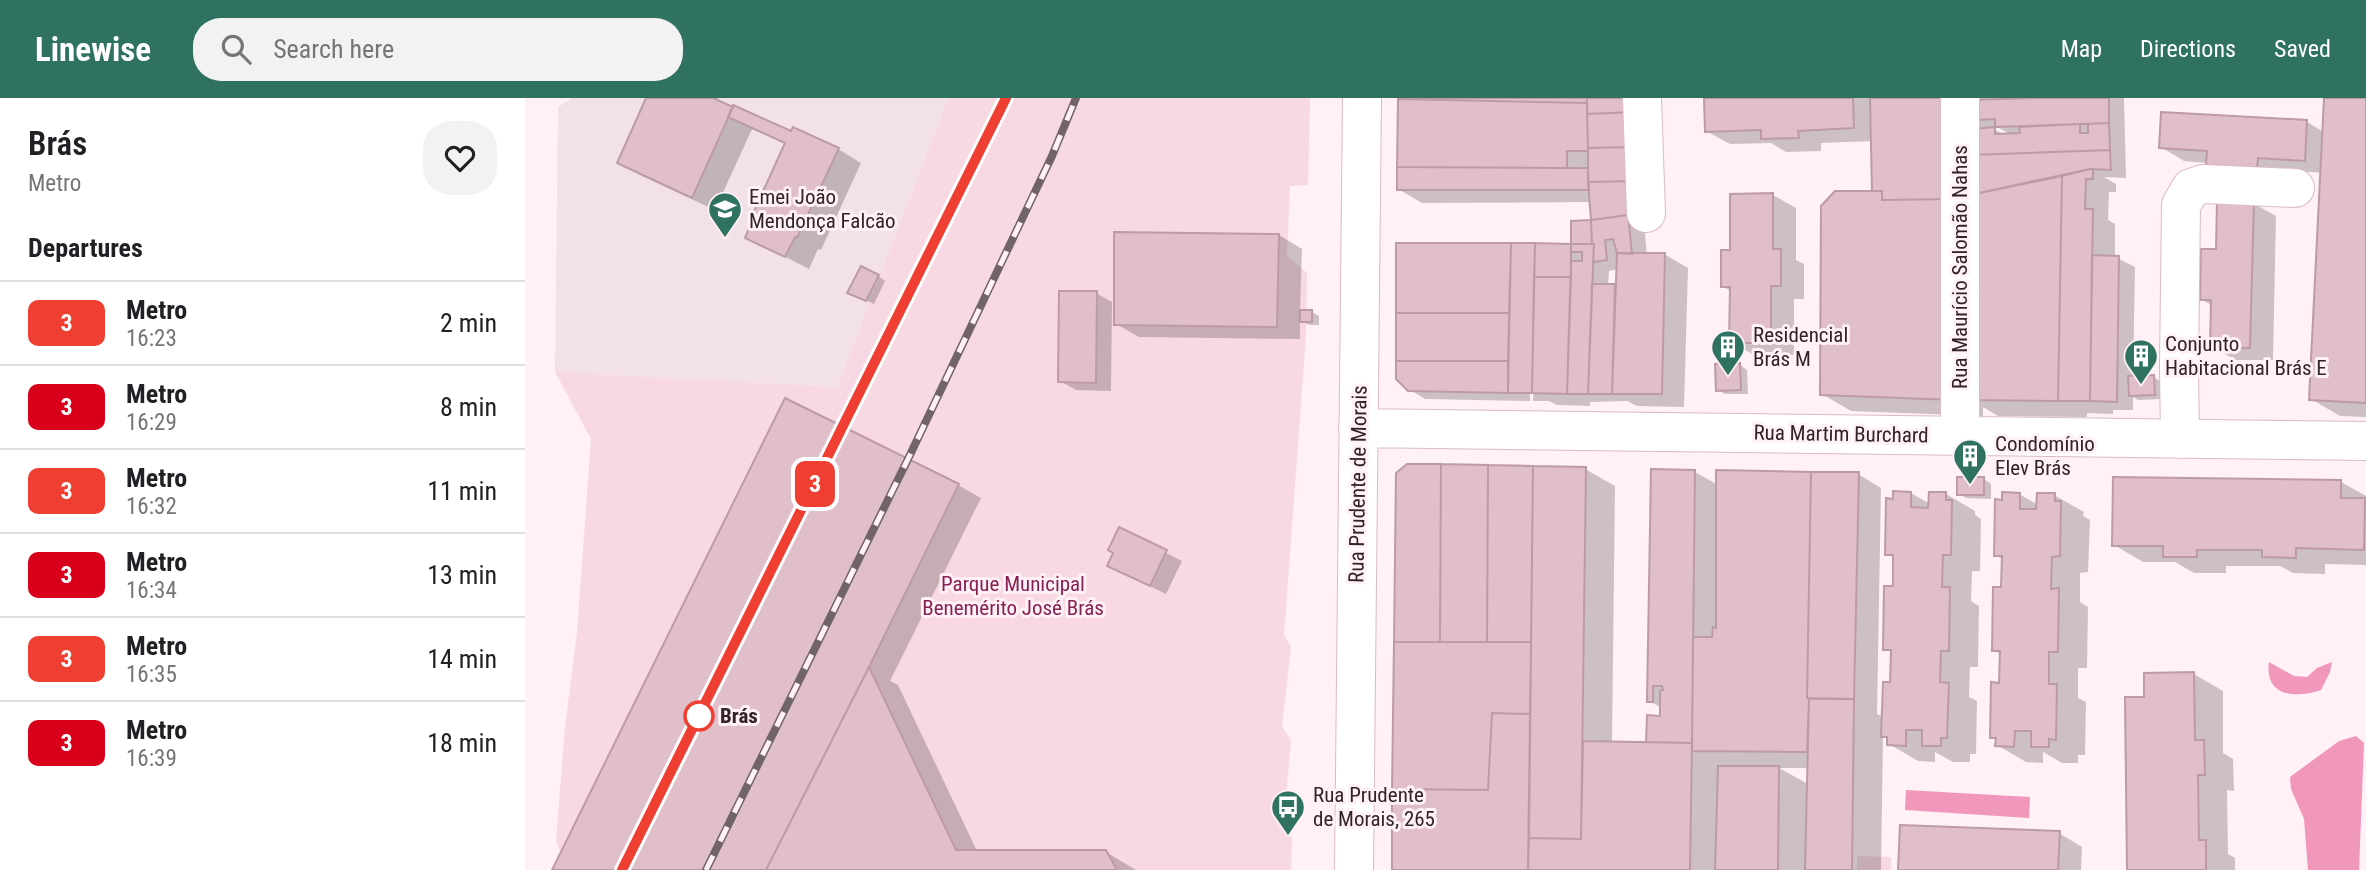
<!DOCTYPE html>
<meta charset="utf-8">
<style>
:root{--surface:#fff;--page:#f2f2f2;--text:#202124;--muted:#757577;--line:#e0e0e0;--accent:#307262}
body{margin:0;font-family:"Roboto Condensed",sans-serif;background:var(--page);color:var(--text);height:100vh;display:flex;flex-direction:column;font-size:26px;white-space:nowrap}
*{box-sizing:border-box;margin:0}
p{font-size:23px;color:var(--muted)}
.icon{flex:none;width:38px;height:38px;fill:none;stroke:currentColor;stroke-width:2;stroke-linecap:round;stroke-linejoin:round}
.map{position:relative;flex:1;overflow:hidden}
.panel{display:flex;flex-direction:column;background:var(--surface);width:525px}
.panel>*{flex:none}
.badge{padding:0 14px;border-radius:10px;font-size:24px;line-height:46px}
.map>.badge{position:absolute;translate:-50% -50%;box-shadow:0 0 0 4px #fff}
h2{padding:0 28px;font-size:26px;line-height:63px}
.round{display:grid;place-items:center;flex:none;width:74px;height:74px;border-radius:28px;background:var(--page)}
.headline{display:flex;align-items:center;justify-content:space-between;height:119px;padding:0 28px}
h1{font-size:33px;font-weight:600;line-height:52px}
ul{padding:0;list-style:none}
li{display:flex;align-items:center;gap:21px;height:84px;padding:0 28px;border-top:2px solid var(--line)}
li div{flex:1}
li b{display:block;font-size:26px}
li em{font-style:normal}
li .badge{min-width:77px;font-weight:700;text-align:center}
header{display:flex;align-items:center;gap:42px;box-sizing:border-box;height:98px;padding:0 35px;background:var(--accent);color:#fff}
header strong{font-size:33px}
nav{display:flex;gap:38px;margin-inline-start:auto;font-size:24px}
.search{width:490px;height:63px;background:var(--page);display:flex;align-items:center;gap:18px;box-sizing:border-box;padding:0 24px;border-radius:28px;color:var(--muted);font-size:26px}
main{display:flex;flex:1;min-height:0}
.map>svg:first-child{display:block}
</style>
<header>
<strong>Linewise</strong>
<div class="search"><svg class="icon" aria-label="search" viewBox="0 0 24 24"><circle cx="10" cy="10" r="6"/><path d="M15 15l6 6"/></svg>Search here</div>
<nav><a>Map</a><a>Directions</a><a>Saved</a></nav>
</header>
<main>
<section class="panel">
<div class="headline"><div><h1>Brás</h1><p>Metro</p></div><a class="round"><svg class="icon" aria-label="heart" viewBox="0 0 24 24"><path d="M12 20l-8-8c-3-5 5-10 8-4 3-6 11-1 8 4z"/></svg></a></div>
<h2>Departures</h2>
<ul>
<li><span class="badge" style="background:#ef3f32;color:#fff">3</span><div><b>Metro</b><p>16:23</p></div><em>2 min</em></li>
<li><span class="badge" style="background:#d9001c;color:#fff">3</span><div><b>Metro</b><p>16:29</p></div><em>8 min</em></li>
<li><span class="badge" style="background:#ef3f32;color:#fff">3</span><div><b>Metro</b><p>16:32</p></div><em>11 min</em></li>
<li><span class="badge" style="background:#d9001c;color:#fff">3</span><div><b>Metro</b><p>16:34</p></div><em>13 min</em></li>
<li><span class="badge" style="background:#ef3f32;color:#fff">3</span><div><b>Metro</b><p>16:35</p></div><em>14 min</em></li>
<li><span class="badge" style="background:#d9001c;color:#fff">3</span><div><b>Metro</b><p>16:39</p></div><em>18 min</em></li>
</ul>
</section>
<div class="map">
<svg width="1841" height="772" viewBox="0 0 1841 772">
<rect width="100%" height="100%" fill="#fff1f5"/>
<path fill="#f2e1e7" d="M 47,0 L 423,0 L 312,289 L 30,274 L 33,9 Z"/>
<path fill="#f8d8e3" d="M 423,0 L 785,0 L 783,87 L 765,88 L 762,158 L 782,175 L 781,237 L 759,537 L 766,549 L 757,628 L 766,643 L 758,730 L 767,740 L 766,772 L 42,772 L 31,743 L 40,629 L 52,534 L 66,341 L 30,274 L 312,289 Z
M 1332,758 L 1366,759 L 1366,772 L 1332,772 Z"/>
<path fill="#f197bb" d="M 1744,564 L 1769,578 L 1782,579 L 1792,570 L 1807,564 L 1805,574 L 1796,592 C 1770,601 1739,598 1744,564 Z
M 1831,638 L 1839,645 L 1834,772 L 1783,772 L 1779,721 L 1766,691 L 1765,679 L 1814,643 Z
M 1381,692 L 1505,699 L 1504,720 L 1380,712 Z"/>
<path fill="#0003" fill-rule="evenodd" d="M 123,0 L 194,0 L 192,3 L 267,35 L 313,51 L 336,65 L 296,152 L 293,151 L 284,171 L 222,139 L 261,46 L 227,31 L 190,112 L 117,78 L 94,64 Z
M 875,0 L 1124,0 L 1119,126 L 1122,157 L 1139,156 L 1163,170 L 1159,309 L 1112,308 L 1102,303 L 1065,304 L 1065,308 L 1032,307 L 1024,303 L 1008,303 L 1009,276 L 1005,276 L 1005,303 L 900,301 L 884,291 L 873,147 L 1048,147 L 1068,125 L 1067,104 L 897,105 L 873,91 ZM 1093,171 L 1092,189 L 1083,188 L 1084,173 Z
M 1181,0 L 1599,0 L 1601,80 L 1579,79 L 1591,86 L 1591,94 L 1584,94 L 1583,122 L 1590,126 L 1590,159 L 1610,169 L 1608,280 L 1629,279 L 1636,284 L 1637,301 L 1613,302 L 1608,299 L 1608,312 L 1588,312 L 1588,316 L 1562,315 L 1562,319 L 1473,318 L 1458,309 L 1458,318 L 1326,313 L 1297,296 L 1349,95 L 1348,43 L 1296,45 L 1296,53 L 1261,54 L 1246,45 L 1205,46 L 1181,33 ZM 1467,30 L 1474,30 L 1487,37 L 1480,37 Z
M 1801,0 L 1841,0 L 1841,319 L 1815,318 L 1786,301 L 1797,75 L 1659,63 L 1636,49 L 1782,24 L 1799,34 Z
M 1248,97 L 1271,110 L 1271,162 L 1279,166 L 1279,201 L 1269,201 L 1269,257 L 1229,257 L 1206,244 L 1207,194 L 1197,188 L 1207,154 Z
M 1728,105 L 1751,118 L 1748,262 L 1710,262 L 1687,248 L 1688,208 L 1676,201 L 1693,153 Z
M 754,137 L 777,151 L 775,213 L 787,214 L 794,218 L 794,227 L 784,227 L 775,222 L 775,241 L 614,239 L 591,226 Z
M 353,178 L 360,183 L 349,206 L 332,198 Z
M 571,195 L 587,204 L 586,293 L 551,292 L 535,283 Z
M 1215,267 L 1222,272 L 1223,296 L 1200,296 L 1193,292 Z
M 883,368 L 1060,371 L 1090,388 L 1087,645 L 1128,646 L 1123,643 L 1136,620 L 1137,610 L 1124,603 L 1170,374 L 1193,387 L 1333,376 L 1356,390 L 1352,616 L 1358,619 L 1367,585 L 1368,555 L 1360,551 L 1369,490 L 1370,460 L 1362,456 L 1370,402 L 1386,395 L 1405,406 L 1421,396 L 1450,413 L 1450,417 L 1456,421 L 1455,473 L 1447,473 L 1446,503 L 1454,508 L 1453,569 L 1445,569 L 1444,599 L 1452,603 L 1451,656 L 1445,656 L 1445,664 L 1428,664 L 1410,654 L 1410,664 L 1393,663 L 1364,646 L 1364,642 L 1358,638 L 1356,772 L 869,772 ZM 1254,670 L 1283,670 L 1283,686 Z
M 1590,380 L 1816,384 L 1841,398 L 1841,467 L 1800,466 L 1800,476 L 1768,475 L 1755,468 L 1701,468 L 1701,475 L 1669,475 L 1650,464 L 1618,464 L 1589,447 Z
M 1459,381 L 1466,386 L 1466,401 L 1441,400 L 1434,396 Z
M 433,387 L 456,400 L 365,583 L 373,587 L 452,753 L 581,754 L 611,772 L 29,772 Z
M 1494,396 L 1513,407 L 1529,397 L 1559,414 L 1558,418 L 1565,422 L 1563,474 L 1555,475 L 1555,504 L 1563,509 L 1562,570 L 1553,570 L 1553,600 L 1561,604 L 1560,657 L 1553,657 L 1553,665 L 1537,665 L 1518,654 L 1518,665 L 1501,664 L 1472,647 L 1472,643 L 1466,639 L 1476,587 L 1477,557 L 1468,552 L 1478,491 L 1479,462 L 1470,457 L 1478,404 Z
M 595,431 L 657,463 L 641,496 L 600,476 L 590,454 Z
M 1669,576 L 1698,593 L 1698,655 L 1708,661 L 1709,693 L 1702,692 L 1703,756 L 1710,760 L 1710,772 L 1604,772 L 1621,601 Z
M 1534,735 L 1557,749 L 1556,772 L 1374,772 Z"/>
<path fill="#e0beca" stroke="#bc9ba7" stroke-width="2" d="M 121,0 L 188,0 L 208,9 L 167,100 L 92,65 Z
M 873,0 L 1062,0 L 1062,5 L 873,1 Z
M 1062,0 L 1108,0 L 1109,14 L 1062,16 Z
M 1179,0 L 1328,0 L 1329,30 L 1273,33 L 1274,40 L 1236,41 L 1236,32 L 1180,34 Z
M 1345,0 L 1427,0 L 1428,101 L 1357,102 L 1357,93 L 1347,93 Z
M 1510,0 L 1584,0 L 1584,25 L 1470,29 L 1470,21 L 1451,22 L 1446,2 Z
M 1799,0 L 1841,0 L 1841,305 L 1784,302 Z
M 873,1 L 1062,5 L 1063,53 L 1042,53 L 1042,70 L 872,69 Z
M 208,7 L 266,33 L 268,29 L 314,50 L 272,140 L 270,139 L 260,159 L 220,140 L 227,123 L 225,122 L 260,45 L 203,19 Z
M 1109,14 L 1110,49 L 1063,50 L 1062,16 Z
M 1636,14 L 1782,22 L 1780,63 L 1733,60 L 1732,71 L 1681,68 L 1682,53 L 1634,50 Z
M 1584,25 L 1585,52 L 1446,57 L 1446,31 L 1470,29 L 1470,36 L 1495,35 L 1494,29 L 1555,26 L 1555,35 L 1563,35 L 1563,26 Z
M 1110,49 L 1111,83 L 1063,84 L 1063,50 Z
M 1585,52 L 1586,72 L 1565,71 L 1445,97 L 1446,57 Z
M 872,69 L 1063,70 L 1064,92 L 872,92 Z
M 1565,71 L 1568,71 L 1568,81 L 1561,81 L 1560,111 L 1568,111 L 1565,303 L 1533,303 L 1537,78 Z
M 1537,78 L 1533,303 L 1442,302 L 1445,97 Z
M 1111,83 L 1112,116 L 1066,122 L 1063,84 Z
M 1310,93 L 1357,93 L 1357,102 L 1428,101 L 1429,302 L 1295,297 L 1296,108 Z
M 1248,95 L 1248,151 L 1256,151 L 1256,188 L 1246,188 L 1246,245 L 1204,245 L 1205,189 L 1196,189 L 1196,152 L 1205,152 L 1205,96 Z
M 1692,102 L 1729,103 L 1725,250 L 1685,249 L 1686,202 L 1675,202 L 1676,151 L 1691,151 Z
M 1103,117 L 1107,156 L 1092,155 L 1088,141 L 1080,142 L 1082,162 L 1068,164 L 1069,146 L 1067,146 L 1066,122 Z
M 1066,122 L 1067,146 L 1046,146 L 1046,123 Z
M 589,134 L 754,136 L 752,229 L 589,227 Z
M 871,145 L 986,145 L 984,215 L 871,215 Z
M 986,145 L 1010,145 L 1007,295 L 983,295 Z
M 1010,145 L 1046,146 L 1046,179 L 1009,179 Z
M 1046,146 L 1069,146 L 1063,296 L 1042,296 L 1046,163 L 1057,163 L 1057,154 L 1046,154 Z
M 1092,155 L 1140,155 L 1137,296 L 1087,296 Z
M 1567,157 L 1594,158 L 1592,304 L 1565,303 Z
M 336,168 L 354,177 L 341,203 L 322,195 Z
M 1009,179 L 1046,179 L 1042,296 L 1007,295 Z
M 1067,186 L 1090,186 L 1087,296 L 1063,296 Z
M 534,193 L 572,193 L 571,285 L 533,284 Z
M 775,212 L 787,212 L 787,224 L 775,224 Z
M 871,215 L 984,215 L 983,263 L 871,263 Z
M 871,263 L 983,263 L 983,295 L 883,293 L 871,281 Z
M 1215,265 L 1216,292 L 1191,293 L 1190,266 Z
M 1629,277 L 1630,297 L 1604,298 L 1603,278 Z
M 260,300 L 434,386 L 344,569 L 241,772 L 27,772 Z
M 882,366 L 916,366 L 915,544 L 869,544 L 871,375 Z
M 916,366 L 963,367 L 962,544 L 915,544 Z
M 963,367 L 1008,368 L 1006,544 L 962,544 Z
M 1008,368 L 1061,369 L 1056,741 L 1004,740 Z
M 1126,371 L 1170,372 L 1167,645 L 1121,644 L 1122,617 L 1135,618 L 1135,593 L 1138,592 L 1137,588 L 1128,588 L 1128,604 L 1122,604 Z
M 1191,372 L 1286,374 L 1282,600 L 1284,601 L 1282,654 L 1167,653 L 1168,539 L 1187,539 L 1188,529 L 1191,530 Z
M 1286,374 L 1334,374 L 1329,601 L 1282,600 Z
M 1432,379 L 1459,379 L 1459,397 L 1432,397 Z
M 1588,379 L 1816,382 L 1816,400 L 1840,400 L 1839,452 L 1771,450 L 1771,460 L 1737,459 L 1737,452 L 1672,452 L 1672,459 L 1638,459 L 1638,448 L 1587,448 Z
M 1368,393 L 1386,394 L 1386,409 L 1403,410 L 1404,394 L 1421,394 L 1421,402 L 1427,402 L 1426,457 L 1418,457 L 1417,489 L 1425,489 L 1424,553 L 1416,553 L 1415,584 L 1424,585 L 1422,640 L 1416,640 L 1416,648 L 1397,648 L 1397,632 L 1381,632 L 1381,648 L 1362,647 L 1362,639 L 1356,639 L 1358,584 L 1365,584 L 1366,552 L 1358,552 L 1359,488 L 1368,488 L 1368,457 L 1360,457 L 1361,400 L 1368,401 Z
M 1477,394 L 1495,395 L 1495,411 L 1511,411 L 1512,395 L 1530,395 L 1530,403 L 1536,403 L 1535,458 L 1527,459 L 1526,491 L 1534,490 L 1533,554 L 1524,554 L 1524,586 L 1532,586 L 1531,642 L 1524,641 L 1524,649 L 1506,649 L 1506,633 L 1490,633 L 1489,649 L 1470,648 L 1471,640 L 1465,640 L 1466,584 L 1474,585 L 1475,553 L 1467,553 L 1468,489 L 1476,489 L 1477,458 L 1469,458 L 1470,401 L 1477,402 Z
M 594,429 L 642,452 L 625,488 L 582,468 L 588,455 L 583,452 Z
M 869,544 L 1006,544 L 1005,616 L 967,615 L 963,692 L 867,691 Z
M 344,569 L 431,752 L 581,752 L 592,772 L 241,772 Z
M 1669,574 L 1670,642 L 1679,642 L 1680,677 L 1673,677 L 1674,742 L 1681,742 L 1681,772 L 1602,772 L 1600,599 L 1619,599 L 1619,575 Z
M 1284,601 L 1329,601 L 1327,772 L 1280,772 Z
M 967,615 L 1005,616 L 1003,772 L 867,772 L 867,691 L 963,692 Z
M 1058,643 L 1167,645 L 1165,772 L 1003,772 L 1004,740 L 1056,741 Z
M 1193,668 L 1254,668 L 1253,772 L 1190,772 Z
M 1375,727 L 1535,733 L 1533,772 L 1373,772 Z"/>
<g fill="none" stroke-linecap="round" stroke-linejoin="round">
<g stroke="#dcbac6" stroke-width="40">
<path id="minor" d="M 1117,0 L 1121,115
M 1435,0 L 1435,337
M 833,330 L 1841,343
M 1655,341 L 1654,269 L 1656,107 L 1666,90 L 1678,86 L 1770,90
M 829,772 L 837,0"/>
</g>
<use href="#minor" stroke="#fff" stroke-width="38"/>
<g stroke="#716469" stroke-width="8">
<path id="rail" d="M 97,772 L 481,0
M 181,772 L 384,359 L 527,58 L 551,0"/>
</g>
<use href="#rail" stroke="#fff1f5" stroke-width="5" stroke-dasharray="16" stroke-linecap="butt"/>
</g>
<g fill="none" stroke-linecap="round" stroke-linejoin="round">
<g stroke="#fff" stroke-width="16">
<path id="line" d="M 97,772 L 481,0"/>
</g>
<use href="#line" stroke="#ef3f32" stroke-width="10"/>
</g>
<defs>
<g id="school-pin" transform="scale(1.75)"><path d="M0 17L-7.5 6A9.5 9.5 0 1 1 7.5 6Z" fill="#307262" stroke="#fff1f5"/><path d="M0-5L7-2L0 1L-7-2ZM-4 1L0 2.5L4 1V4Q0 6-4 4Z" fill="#fff"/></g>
<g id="building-pin" transform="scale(1.75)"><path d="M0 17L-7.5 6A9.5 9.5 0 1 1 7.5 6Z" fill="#307262" stroke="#fff1f5"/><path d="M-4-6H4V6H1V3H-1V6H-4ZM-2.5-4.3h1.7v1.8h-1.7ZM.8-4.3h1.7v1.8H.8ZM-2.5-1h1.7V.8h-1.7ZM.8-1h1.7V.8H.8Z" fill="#fff"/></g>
<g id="bus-pin" transform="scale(1.75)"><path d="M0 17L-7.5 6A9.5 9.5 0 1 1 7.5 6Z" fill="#307262" stroke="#fff1f5"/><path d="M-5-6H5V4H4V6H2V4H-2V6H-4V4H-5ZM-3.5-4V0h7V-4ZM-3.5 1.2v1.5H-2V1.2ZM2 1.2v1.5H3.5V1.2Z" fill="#fff"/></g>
</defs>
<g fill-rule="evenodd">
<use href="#school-pin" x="200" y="111"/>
<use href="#building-pin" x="1203" y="249"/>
<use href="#building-pin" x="1616" y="258"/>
<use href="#building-pin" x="1445" y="358"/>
<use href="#bus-pin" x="763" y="709"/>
</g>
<circle fill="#fff" stroke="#ef3f32" stroke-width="3.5" cx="174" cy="618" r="14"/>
<g text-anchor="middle" stroke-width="6" stroke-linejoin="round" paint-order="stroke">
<g font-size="21" fill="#312429" stroke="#fff1f5" text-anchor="start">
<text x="224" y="106">Emei João<tspan x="224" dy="24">Mendonça Falcão</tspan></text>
<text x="1228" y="244">Residencial<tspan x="1228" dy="24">Brás M</tspan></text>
<text x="1640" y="253">Conjunto<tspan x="1640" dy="24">Habitacional Brás E</tspan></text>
<text x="1470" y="353">Condomínio<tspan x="1470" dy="24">Elev Brás</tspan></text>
<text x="788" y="704">Rua Prudente<tspan x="788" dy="24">de Morais, 265</tspan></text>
</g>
<g font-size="21" fill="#312429" stroke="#fff1f5">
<text transform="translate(1435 169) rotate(-90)" y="7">Rua Maurício Salomão Nahas</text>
<text transform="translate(1316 336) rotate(1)" y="7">Rua Martim Burchard</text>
<text transform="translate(833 386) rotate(-89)" y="7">Rua Prudente de Morais</text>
</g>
<g font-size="21" fill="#872053" stroke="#fff1f5">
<text x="488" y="493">Parque Municipal<tspan x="488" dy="24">Benemérito José Brás</tspan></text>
</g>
<g font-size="21" font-weight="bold" fill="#312429" stroke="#fff1f5" text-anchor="start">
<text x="195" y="625">Brás</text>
</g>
</g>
</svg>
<b class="badge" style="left:290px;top:386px;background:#ef3f32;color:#fff">3</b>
</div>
</main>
